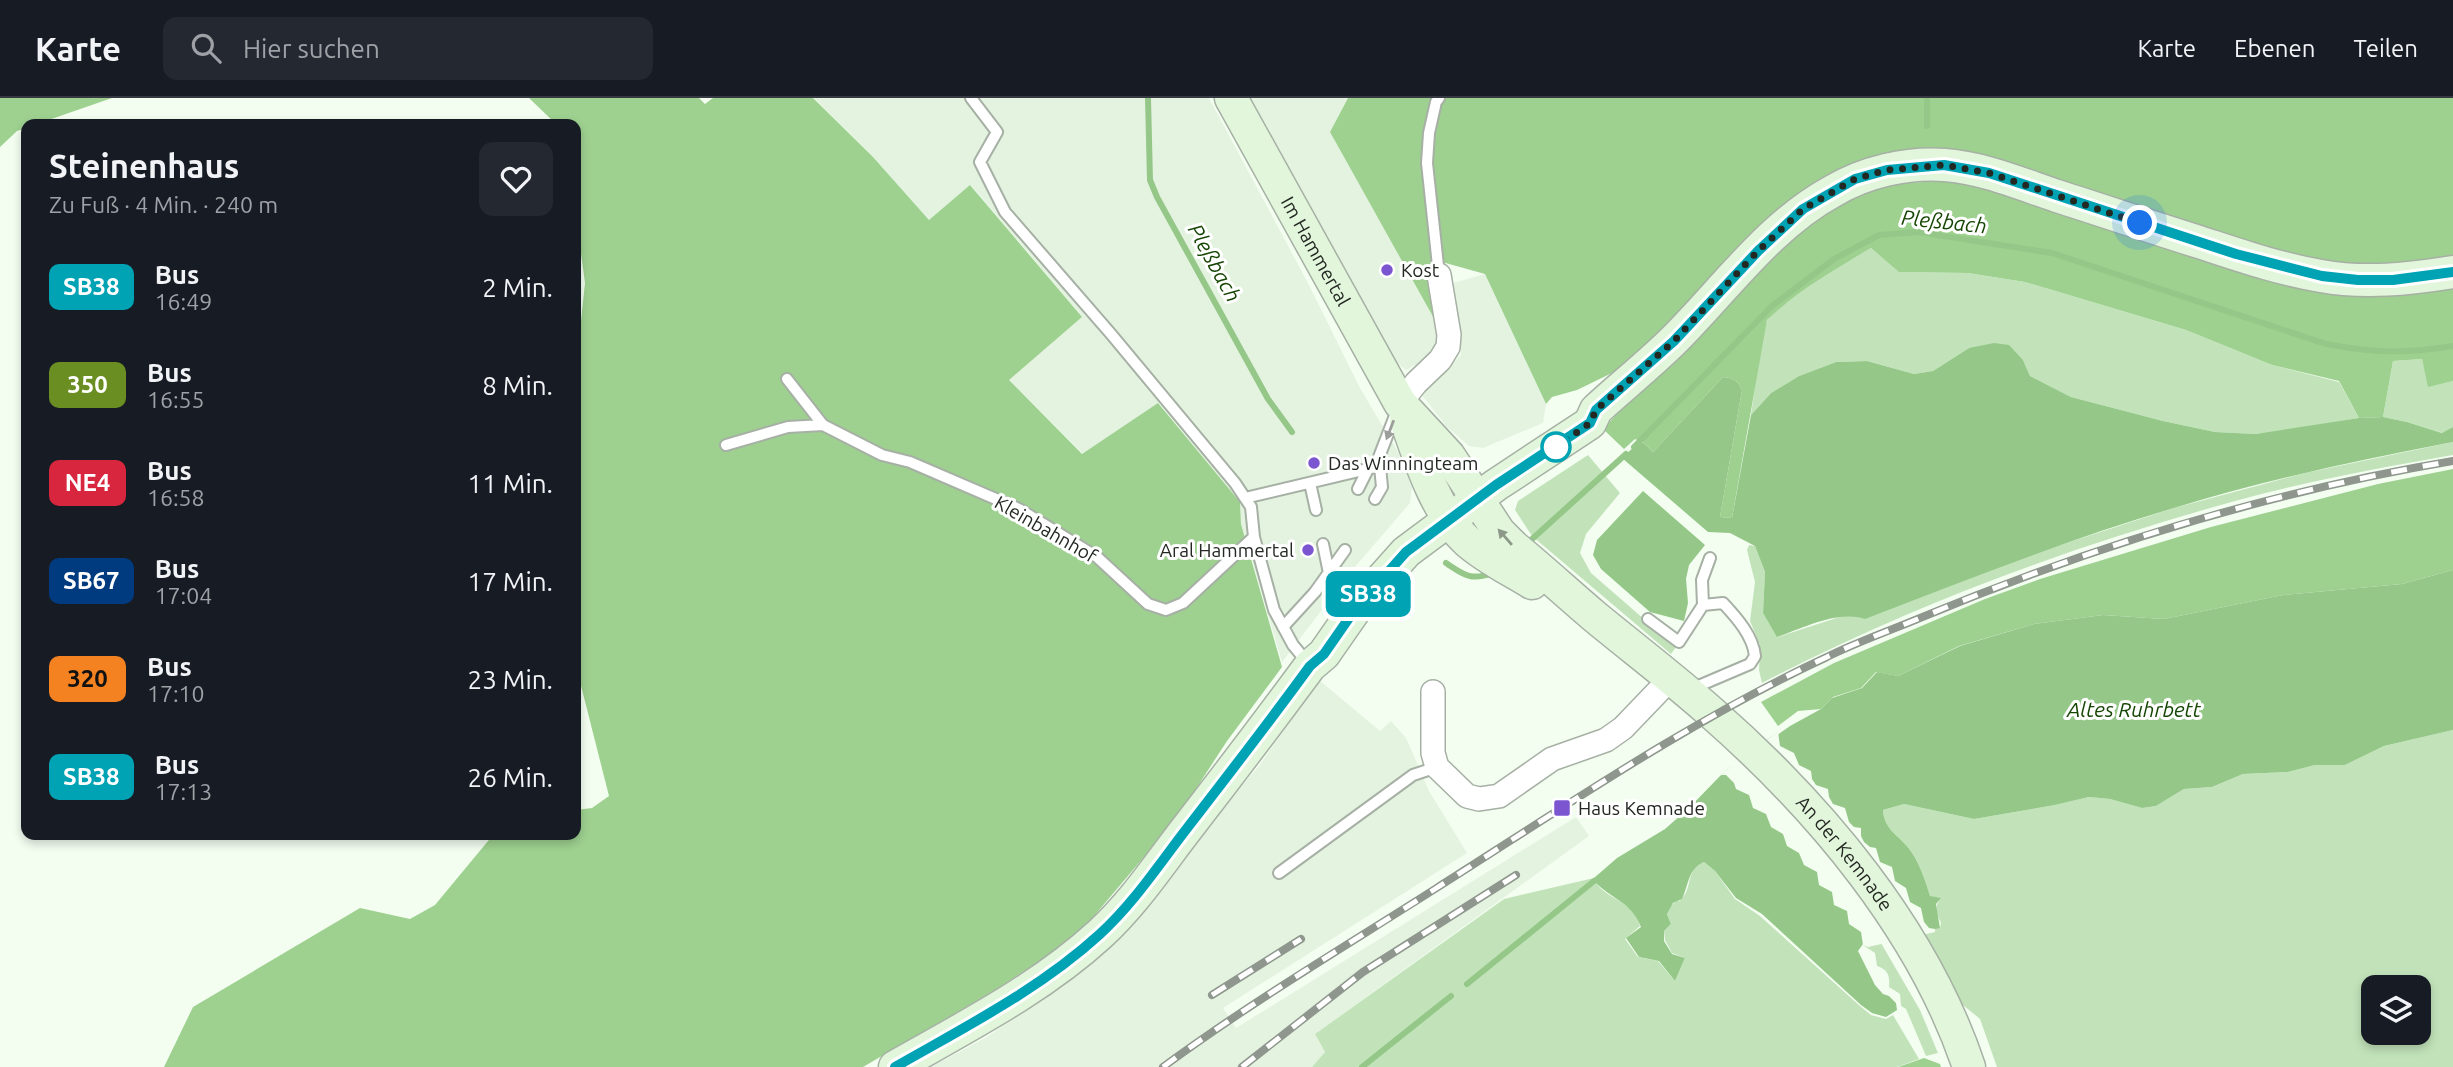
<!DOCTYPE html>
<html lang="de">
<meta charset="utf-8">
<style>
:root{--surface:#171b24;--page:#242831;--text:#f1f3f6;--muted:#9ea1a6;--line:#363941}
body{margin:0;font-family:Ubuntu,sans-serif;background:var(--page);color:var(--text);height:100vh;display:flex;flex-direction:column;font-size:26px;white-space:nowrap}
*{box-sizing:border-box;margin:0}
p{font-size:23px;color:var(--muted)}
.icon{flex:none;width:38px;height:38px;fill:none;stroke:currentColor;stroke-width:2;stroke-linecap:round;stroke-linejoin:round}
.map{position:relative;flex:1;overflow:hidden}
.side{position:absolute;left:21px;top:21px;width:560px;height:721px;display:flex;flex-direction:column;background:var(--surface);border-radius:14px;box-shadow:0 4px 10px #0003}
.side>*{flex:none}
.badge{padding:0 14px;border-radius:10px;font-size:24px;line-height:46px}
.fabs{position:absolute;left:2361px;top:877px;display:grid;gap:14px}
.fabs a{display:grid;place-items:center;width:70px;height:70px;border-radius:14px;background:var(--surface);box-shadow:0 4px 10px #0003;font-size:35px}
.you{position:absolute;width:35px;height:35px;margin:-18px;border:5px solid #fff;border-radius:50%;background:#1a73e8;box-shadow:0 0 0 10px #1a73e833}
.map>.badge{position:absolute;translate:-50% -50%;box-shadow:0 0 0 4px #fff}
.round{display:grid;place-items:center;flex:none;width:74px;height:74px;border-radius:14px;background:var(--page)}
.head{display:flex;align-items:center;justify-content:space-between;height:119px;padding:0 28px}
h1{font-size:33px;font-weight:600;line-height:52px}
ul{padding:0;list-style:none}
li{display:flex;align-items:center;gap:21px;height:98px;padding:0 28px}
li div{flex:1}
li b{display:block;font-size:26px}
li em{font-style:normal}
li .badge{min-width:77px;font-weight:700;text-align:center}
header{display:flex;align-items:center;gap:42px;box-sizing:border-box;height:98px;padding:0 35px;background:var(--surface);border-bottom:2px solid var(--line)}
header strong{font-size:33px}
nav{display:flex;gap:38px;margin-inline-start:auto;font-size:24px}
.search{width:490px;height:63px;background:var(--page);display:flex;align-items:center;gap:18px;box-sizing:border-box;padding:0 24px;border-radius:14px;color:var(--muted);font-size:26px}
.map>svg:first-child{display:block}
</style>
<header>
<strong>Karte</strong>
<div class="search"><svg class="icon" aria-label="search" viewBox="0 0 24 24"><circle cx="10" cy="10" r="6"/><path d="M15 15l6 6"/></svg>Hier suchen</div>
<nav><a>Karte</a><a>Ebenen</a><a>Teilen</a></nav>
</header>
<div class="map">
<svg width="2453" height="969" viewBox="0 0 2453 969">
<rect width="100%" height="100%" fill="#f3fef1"/>
<path fill="#e4f3e0" d="M 814,0 L 1209,0 L 1309,187 L 1360,290 L 1398,354 L 1412,388 L 1410,405 L 1354,470 L 1282,564 L 1241,426 L 1240,404 L 1159,305 L 1083,356 L 1009,282 L 1082,219 L 971,87 L 930,123 L 873,59 Z
M 1249,0 L 1348,0 L 1330,34 L 1445,240 L 1432,258 L 1406,272 L 1387,257 Z
M 1485,176 L 1546,306 L 1543,325 L 1483,350 L 1469,348 L 1447,329 L 1421,296 L 1461,257 L 1450,186 Z
M 1319,582 L 1380,633 L 1391,623 L 1406,640 L 1429,693 L 1467,755 L 1223,910 L 1236,930 L 1576,719 L 1589,738 L 1315,936 L 1325,954 L 1312,969 L 931,969 L 987,939 L 1076,876 L 1259,668 Z"/>
<path fill="#c2e3ba" fill-rule="evenodd" d="M 1871,150 L 1900,174 L 1968,175 L 2025,184 L 2186,232 L 2272,267 L 2339,284 L 2359,320 L 2278,334 L 2255,336 L 2215,334 L 2163,323 L 2071,299 L 2030,278 L 2023,262 L 1969,250 L 1933,273 L 1914,276 L 1867,263 L 1836,264 L 1799,278 L 1771,295 L 1751,317 C 1754,301 1762,230 1768,221 C 1783,197 1846,165 1871,150 Z
M 2422,261 L 2429,288 L 2453,283 L 2453,329 L 2443,335 L 2407,324 L 2383,319 L 2393,263 Z
M 2453,344 L 2453,357 C 2380,370 2307,383 2235,403 C 2072,448 1912,507 1762,585 L 1759,572 L 1760,547 L 1750,523 L 1755,484 L 1747,452 L 1749,447 L 1755,448 L 1765,474 L 1763,515 L 1778,539 L 2174,410 L 2305,375 Z
M 1588,357 L 1620,395 L 1586,436 L 1580,455 L 1591,475 L 1676,549 L 1671,556 L 1532,438 L 1515,412 L 1518,403 Z
M 2453,632 L 2453,969 L 1997,969 L 1980,921 L 1952,898 L 1761,646 L 1778,634 L 1777,641 L 1929,830 L 1940,830 L 1941,825 C 1937,816 1934,809 1940,801 L 1930,799 C 1925,782 1920,766 1910,752 C 1899,737 1884,732 1883,712 L 1904,706 L 1974,721 L 2055,707 L 2089,699 L 2110,701 L 2142,710 L 2156,708 L 2184,691 L 2212,689 L 2243,676 L 2288,674 L 2315,667 L 2345,667 L 2384,648 ZM 2373,889 L 2418,889 L 2418,934 L 2373,934 Z
M 1732,668 L 1881,845 L 1920,912 L 1938,955 L 1926,958 L 1906,911 L 1901,908 L 1900,896 L 1889,889 C 1890,877 1888,872 1877,868 L 1875,855 L 1863,847 L 1863,840 L 1726,677 L 1720,677 Z
M 1704,764 L 1715,773 L 1735,801 L 1760,818 L 1860,908 L 1871,917 L 1886,921 L 1893,917 L 1919,961 L 1897,969 L 1312,969 L 1325,954 L 1315,936 L 1504,801 L 1594,780 C 1600,797 1621,800 1632,813 C 1636,817 1638,823 1640,828 L 1625,841 L 1638,859 L 1658,863 L 1675,883 L 1685,860 L 1672,855 L 1665,842 L 1664,833 L 1671,826 L 1667,816 C 1669,813 1670,808 1673,806 C 1681,798 1676,808 1683,799 C 1693,787 1685,773 1704,764 Z"/>
<path fill="#9ed190" d="M 0,0 L 112,0 L 37,26 L 26,26 L 26,30 L 17,33 L 0,49 Z
M 529,0 L 699,0 L 705,6 L 713,0 L 813,0 L 873,59 L 929,122 L 970,87 L 1082,219 L 1009,282 L 1082,356 L 1158,305 L 1240,404 L 1241,426 L 1282,569 L 1227,643 L 1177,720 L 1094,818 L 1061,849 L 995,892 L 863,969 L 164,969 L 193,909 L 360,810 L 410,821 L 435,807 L 493,737 L 576,737 L 576,712 L 592,710 L 609,698 L 576,568 L 576,271 L 585,185 L 576,119 L 576,26 L 556,26 Z
M 1348,0 L 2453,0 L 2453,166 L 2344,173 L 2192,132 L 1877,66 L 1654,246 L 1614,274 L 1577,292 L 1552,299 L 1546,306 L 1485,176 L 1442,164 L 1441,233 L 1330,34 Z
M 1937,83 L 1987,88 L 2141,138 L 2453,186 L 2453,283 L 2428,289 L 2422,261 L 2393,263 L 2383,319 L 2359,320 L 2339,283 L 2272,267 L 2186,232 L 2025,184 L 1968,175 L 1899,174 L 1871,150 C 1834,172 1798,192 1767,222 L 1732,420 L 1720,419 L 1742,292 C 1738,282 1733,280 1723,279 L 1653,354 L 1644,345 L 1635,341 L 1624,351 L 1603,331 L 1708,217 L 1812,118 L 1860,94 L 1896,86 Z
M 2453,371 L 2453,472 L 2402,486 L 2283,497 L 2164,521 L 2103,517 L 2034,526 L 1959,548 L 1898,578 L 1876,574 L 1861,590 L 1833,599 L 1821,611 L 1798,613 L 1778,628 L 1761,604 L 1834,565 L 1985,501 L 2040,481 L 2211,429 L 2378,386 Z
M 1924,960 L 1940,966 L 1941,969 L 1898,969 Z"/>
<path fill="#95c888" d="M 1994,245 L 2009,247 L 2023,262 L 2030,278 L 2071,299 L 2163,323 L 2215,334 L 2256,336 L 2359,320 L 2383,319 L 2407,324 L 2442,335 L 2453,329 L 2453,344 C 2359,362 2266,382 2174,410 C 2069,441 1967,482 1865,521 C 1837,512 1804,530 1777,539 L 1763,515 L 1765,474 L 1755,448 L 1730,435 L 1708,434 L 1622,360 L 1638,345 L 1644,345 L 1653,354 L 1723,279 C 1733,280 1738,282 1742,292 L 1720,419 L 1732,420 L 1751,317 L 1771,295 L 1799,278 L 1836,264 L 1867,263 L 1914,276 L 1933,273 L 1969,250 Z
M 1643,393 L 1705,447 L 1689,467 L 1686,481 L 1688,505 L 1684,523 L 1650,514 L 1601,471 L 1593,457 L 1597,442 Z
M 2453,472 L 2453,632 L 2384,648 L 2345,667 L 2315,667 L 2288,674 L 2243,676 L 2212,689 L 2184,691 L 2156,708 L 2142,710 L 2110,701 L 2089,699 L 2055,707 L 1974,721 L 1904,706 L 1883,712 C 1884,732 1899,737 1910,752 C 1920,766 1925,782 1930,798 L 1941,800 L 1936,806 L 1940,830 L 1863,846 L 1858,853 L 1875,887 L 1883,896 L 1889,898 L 1896,905 L 1897,912 L 1886,919 L 1872,915 L 1861,907 L 1762,816 L 1736,800 L 1715,773 L 1704,764 C 1688,771 1689,786 1682,801 L 1673,805 L 1667,816 L 1671,826 L 1664,833 L 1664,843 L 1672,856 L 1685,860 L 1675,883 L 1659,863 L 1639,859 L 1626,840 L 1641,829 C 1630,802 1613,803 1594,783 L 1594,780 L 1617,760 L 1665,731 L 1690,709 L 1720,678 L 1790,628 L 1821,611 L 1832,600 L 1862,590 L 1877,574 L 1898,578 L 1960,548 L 2034,526 L 2103,517 L 2164,521 L 2283,497 L 2402,486 Z"/>
<path fill="#f3fef1" d="M 1778,634 L 1780,648 L 1794,655 L 1799,667 L 1811,673 L 1812,681 L 1816,687 L 1828,691 L 1829,699 L 1833,706 L 1845,710 L 1849,724 L 1854,729 L 1861,730 L 1861,738 L 1864,744 L 1870,749 L 1876,750 L 1880,764 L 1892,769 L 1895,783 L 1906,790 L 1910,804 L 1921,810 L 1924,824 L 1929,830 L 1935,831 L 1935,834 L 1868,849 L 1863,847 L 1861,834 L 1849,826 L 1847,813 L 1834,807 L 1832,794 L 1819,787 L 1817,774 L 1804,767 L 1799,755 L 1787,748 L 1783,736 L 1771,729 L 1766,716 L 1753,710 L 1749,697 L 1736,691 L 1734,685 L 1726,677 L 1720,677 Z"/>
<g fill="none" stroke-linecap="round" stroke-linejoin="round">
<path stroke="#95c888" stroke-width="6" d="M 1148,0 L 1150,82 L 1157,99 L 1268,301 L 1292,334
M 1927,28 L 1927,0
M 1634,349 L 1772,208 L 1834,161 L 1879,137 L 1918,134 L 2052,155 L 2326,246 C 2373,255 2405,256 2453,248
M 1531,442 L 1626,356
M 1446,465 C 1464,477 1471,483 1493,475
M 1467,886 L 1594,783
M 1362,969 L 1451,898"/>
<g stroke="#a6b0a4" stroke-width="14">
<path id="lane" d="M 971,0 L 997,34 L 980,64 L 1005,114 L 1111,236 L 1235,385 L 1251,409 L 1254,439 L 1274,512 L 1293,547 L 1307,564
M 1439,177 L 1427,65 L 1429,35 L 1436,4 L 1439,0
M 787,281 L 823,327 L 882,357 L 910,364 L 1019,411 L 1097,459 L 1148,506 L 1166,512 L 1183,505 L 1254,439
M 726,347 L 788,329 L 823,327
M 1310,385 L 1316,412
M 1358,391 L 1368,371
M 1245,400 L 1380,368
M 1375,401 L 1382,389 L 1379,359 L 1396,315
M 1323,446 L 1329,475
M 1703,507 L 1702,482 L 1710,460
M 1648,521 L 1679,544 L 1703,507 L 1723,505 C 1737,520 1753,538 1755,558 L 1750,566 L 1689,592
M 1283,529 L 1315,494 L 1345,452
M 1279,775 L 1413,677 L 1437,669"/>
</g>
<g stroke="#a6b0a4" stroke-width="26">
<path id="street" d="M 1400,305 L 1416,285 L 1440,262 L 1448,249 L 1449,237 L 1439,177
M 1433,594 L 1433,655 L 1437,669 L 1467,698 L 1479,701 L 1499,698 L 1552,661 L 1606,642 L 1623,630 L 1671,580"/>
</g>
<g stroke="#a6b0a4" stroke-width="35">
<g id="secondary">
<path id="s1" d="M 1231,0 L 1400,305 L 1449,358 L 1499,434 L 1514,449 C 1541,471 1567,495 1594,518 C 1634,551 1675,582 1713,616 C 1820,710 1923,832 1969,969"/>
<path d="M 1406,322 C 1419,360 1437,416 1467,443 C 1486,460 1511,472 1532,485"/>
<path d="M 895,969 C 965,929 1040,891 1100,836 C 1134,805 1160,765 1188,729 C 1229,676 1270,622 1310,568 L 1324,556 L 1356,510 L 1406,454 L 1496,387 L 1590,325 L 1596,312 C 1622,288 1650,266 1675,241 C 1725,191 1769,128 1833,93 C 1865,74 1907,64 1945,67 C 1984,70 2021,86 2057,98 C 2104,113 2151,129 2199,144 C 2239,157 2279,171 2321,178 C 2365,186 2409,181 2453,174"/>
</g>
</g>
<use href="#lane" stroke="#fff" stroke-width="10"/>
<use href="#street" stroke="#fff" stroke-width="23"/>
<use href="#secondary" stroke="#e2f6dc" stroke-width="32"/>
<g stroke="#8e968d" stroke-width="8">
<path id="rail" d="M 1212,897 L 1301,841
M 1163,969 C 1250,905 1344,849 1435,791 C 1563,710 1689,623 1827,559 C 1857,544 1889,533 1920,520 C 2093,448 2268,394 2453,363
M 1242,969 L 1363,874 L 1516,777"/>
</g>
<use href="#rail" stroke="#fff" stroke-width="5" stroke-dasharray="16" stroke-linecap="butt"/>
</g>
<defs><path id="oneway-solid" d="M-6-.8H1V-3.2L6.5 0L1 3.2V.8H-6Z" transform="scale(1.75)"/></defs>
<use fill="#9c9e9c" href="#oneway-solid" transform="translate(1390 332) rotate(111)"/>
<use fill="#8c9989" href="#oneway-solid" transform="translate(1505 439) rotate(-131)"/>
<g fill="none" stroke-linecap="round" stroke-linejoin="round">
<g stroke="#fff" stroke-width="16">
<path id="line" d="M 895,969 C 965,929 1040,891 1100,836 C 1134,805 1160,765 1188,729 C 1229,676 1270,623 1310,568 L 1324,556 L 1356,510 L 1406,454 L 1496,387 L 1590,325 L 1596,312 L 1674,243 L 1758,153 L 1803,111 L 1855,81 L 1887,72 L 1944,67 L 1989,75 L 2236,156 L 2322,178 L 2358,182 L 2393,182 L 2453,174"/>
</g>
<use href="#line" stroke="#00a3b4" stroke-width="10"/>
<path stroke="#242823" stroke-width="7" stroke-dasharray="0 12.6" d="M 1556,349 L 1590,325 L 1596,312 L 1674,243 L 1758,153 L 1803,111 L 1855,81 L 1887,72 L 1944,67 L 1989,75 L 2140,125"/>
</g>
<g fill="#7b56d0" stroke="#fff" stroke-width="2.5">
<circle cx="1387" cy="172" r="7"/>
<circle cx="1314" cy="365" r="7"/>
<circle cx="1308" cy="452" r="7"/>
<rect x="1553" y="701" width="18" height="18" rx="3.5"/>
</g>
<circle fill="#fff" stroke="#00a3b4" stroke-width="3.5" cx="1556" cy="349" r="14"/>
<g text-anchor="middle" stroke-width="6" stroke-linejoin="round" paint-order="stroke">
<g font-size="19" fill="#242823" stroke="#fff">
<text dy="7" stroke="none"><textPath href="#s1" startOffset="175">Im Hammertal</textPath></text>
<text transform="translate(1046 431) rotate(30)" y="7">Kleinbahnhof</text>
<text dy="7" stroke="none"><textPath href="#s1" startOffset="985">An der Kemnade</textPath></text>
</g>
<g font-size="19" fill="#242823" stroke="#fff" text-anchor="start">
<text x="1401" y="179">Kost</text>
<text x="1328" y="372">Das Winningteam</text>
<text x="1294" y="459" text-anchor="end">Aral Hammertal</text>
<text x="1578" y="717">Haus Kemnade</text>
</g>
<g font-size="21" font-style="italic" fill="#164604" stroke="#fff">
<text transform="translate(1944 124) rotate(6)" y="7">Pleßbach</text>
<text transform="translate(1214 165) rotate(61)" y="7">Pleßbach</text>
<text x="2134" y="619">Altes Ruhrbett</text>
</g>
</g>
</svg>
<div class="fabs">
<a><svg class="icon" aria-label="layers" viewBox="0 0 24 24"><path d="M12 4l9 5-9 5-9-5zM3 14l9 5 9-5"/></svg></a>
</div>
<div class="you" style="left:2140px;top:125px"></div>
<b class="badge" style="left:1368px;top:496px;background:#00a3b4;color:#fff">SB38</b>
<section class="side">
<div class="head"><div><h1>Steinenhaus</h1><p>Zu Fuß · 4 Min. · 240 m</p></div><a class="round"><svg class="icon" aria-label="heart" viewBox="0 0 24 24"><path d="M12 20l-8-8c-3-5 5-10 8-4 3-6 11-1 8 4z"/></svg></a></div>
<ul>
<li><span class="badge" style="background:#00a3b4;color:#fff">SB38</span><div><b>Bus</b><p>16:49</p></div><em>2 Min.</em></li>
<li><span class="badge" style="background:#6b8e23;color:#fff">350</span><div><b>Bus</b><p>16:55</p></div><em>8 Min.</em></li>
<li><span class="badge" style="background:#d7263d;color:#fff">NE4</span><div><b>Bus</b><p>16:58</p></div><em>11 Min.</em></li>
<li><span class="badge" style="background:#003b80;color:#fff">SB67</span><div><b>Bus</b><p>17:04</p></div><em>17 Min.</em></li>
<li><span class="badge" style="background:#f58220;color:#111">320</span><div><b>Bus</b><p>17:10</p></div><em>23 Min.</em></li>
<li><span class="badge" style="background:#00a3b4;color:#fff">SB38</span><div><b>Bus</b><p>17:13</p></div><em>26 Min.</em></li>
</ul>
</section>
</div>
